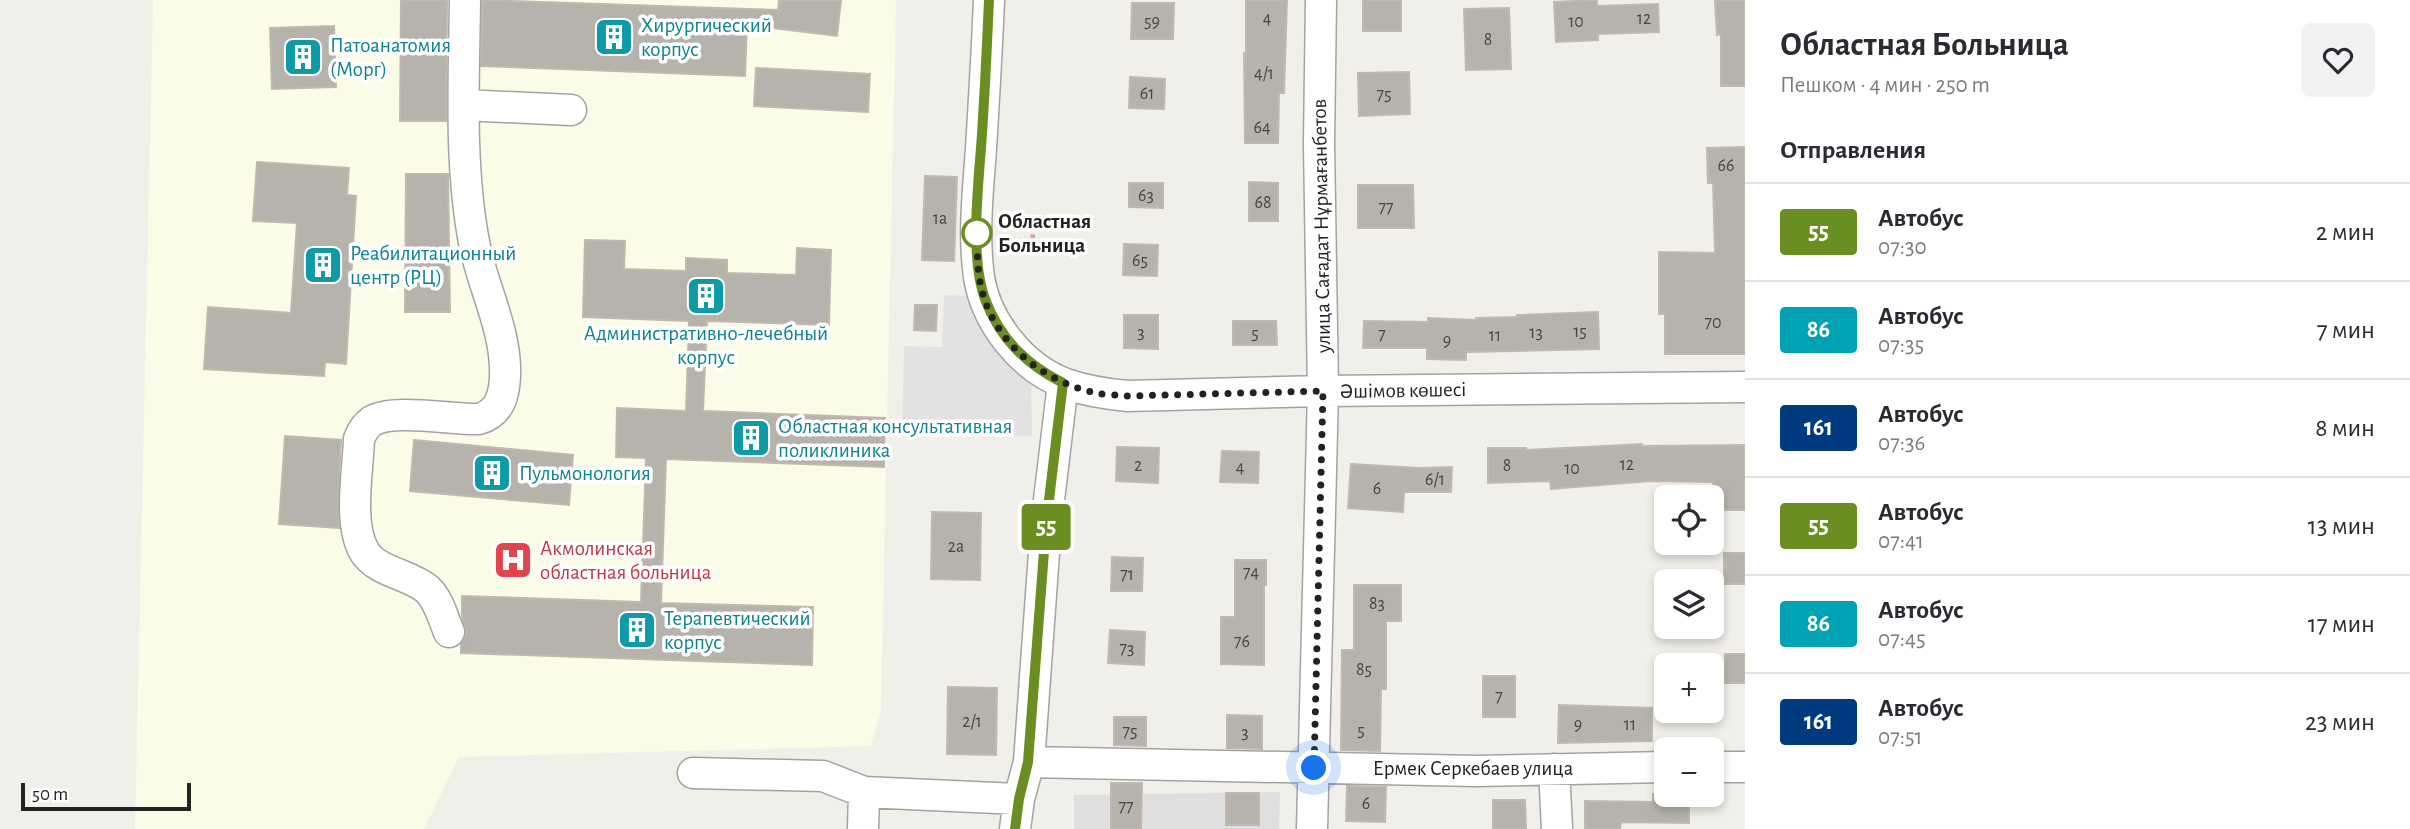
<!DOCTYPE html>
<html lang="ru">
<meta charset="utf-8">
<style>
:root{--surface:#fff;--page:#f2f2f3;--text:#2b2b33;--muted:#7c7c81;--line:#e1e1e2}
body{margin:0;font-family:"Alegreya Sans",sans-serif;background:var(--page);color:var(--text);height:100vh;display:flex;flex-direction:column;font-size:26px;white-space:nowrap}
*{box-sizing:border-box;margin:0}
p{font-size:23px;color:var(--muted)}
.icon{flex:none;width:38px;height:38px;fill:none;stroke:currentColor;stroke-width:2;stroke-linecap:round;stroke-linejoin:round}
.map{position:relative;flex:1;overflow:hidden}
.drawer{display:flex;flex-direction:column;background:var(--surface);width:665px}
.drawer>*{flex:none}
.badge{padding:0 14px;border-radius:5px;font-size:24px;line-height:46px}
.buttons{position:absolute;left:1654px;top:485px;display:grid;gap:14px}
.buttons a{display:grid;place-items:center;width:70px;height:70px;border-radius:10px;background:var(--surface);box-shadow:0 4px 10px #0003;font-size:35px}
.scale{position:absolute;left:21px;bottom:18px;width:170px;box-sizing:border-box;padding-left:7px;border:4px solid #222;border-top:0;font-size:19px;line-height:24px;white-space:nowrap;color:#222;-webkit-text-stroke:5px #fff;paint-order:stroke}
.you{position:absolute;width:35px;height:35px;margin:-18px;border:5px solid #fff;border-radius:50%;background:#1a73e8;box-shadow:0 0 0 10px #1a73e833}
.map>.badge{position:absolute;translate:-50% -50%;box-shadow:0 0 0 4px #fff}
h2{padding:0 35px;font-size:26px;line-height:63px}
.round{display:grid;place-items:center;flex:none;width:74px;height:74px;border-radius:10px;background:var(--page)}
.overview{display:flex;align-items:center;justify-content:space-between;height:119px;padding:0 35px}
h1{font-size:33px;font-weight:600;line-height:52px}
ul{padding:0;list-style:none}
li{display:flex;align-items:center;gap:21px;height:98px;padding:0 35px;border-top:2px solid var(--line)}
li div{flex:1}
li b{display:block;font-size:26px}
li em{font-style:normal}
li .badge{min-width:77px;font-weight:700;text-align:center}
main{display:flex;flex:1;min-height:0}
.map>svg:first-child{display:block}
</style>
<main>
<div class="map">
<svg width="1745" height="829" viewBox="0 0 1745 829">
<rect width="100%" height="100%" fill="#f1efea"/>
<path fill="#e0dfdf" d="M 1280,792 L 1279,829 L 1074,829 L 1074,795 Z"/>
<path fill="#fafce7" d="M 153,0 L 896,0 L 881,709 L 871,746 L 459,757 L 424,829 L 135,829 Z"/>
<path fill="#e2e2e2" d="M 944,295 L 968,296 L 993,340 L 1031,377 L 1032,436 L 902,433 L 904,346 L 942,347 Z"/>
<path fill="#b6b2ac" stroke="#c1b9ad" stroke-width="2" d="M 401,0 L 447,0 L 446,121 L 400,121 Z
M 482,0 L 778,10 L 779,0 L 841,0 L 837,36 L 747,25 L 745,76 L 481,66 Z
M 1246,0 L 1287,0 L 1284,93 L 1279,93 L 1278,143 L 1245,143 L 1244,53 L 1246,53 Z
M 1363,0 L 1401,0 L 1401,31 L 1363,31 Z
M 1597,0 L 1597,6 L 1658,4 L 1659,32 L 1598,34 L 1598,40 L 1556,42 L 1554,2 Z
M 1745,0 L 1745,86 L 1721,86 L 1721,34 L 1717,35 L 1715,1 Z
M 1132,3 L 1174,3 L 1173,39 L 1131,39 Z
M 1509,8 L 1511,69 L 1466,70 L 1464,9 Z
M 334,26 L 336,87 L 272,89 L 270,28 Z
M 756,68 L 870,74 L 868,112 L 754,106 Z
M 1409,72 L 1410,114 L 1359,116 L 1358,73 Z
M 1130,77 L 1165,79 L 1164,109 L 1129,108 Z
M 1745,147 L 1745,354 L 1665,354 L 1665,314 L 1659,314 L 1659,252 L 1715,253 L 1713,183 L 1708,183 L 1707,148 Z
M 257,162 L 349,168 L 347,195 L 356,196 L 346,364 L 325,362 L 324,376 L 204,369 L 208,307 L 291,313 L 297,223 L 253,221 Z
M 406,174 L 448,174 L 450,312 L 405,312 Z
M 925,176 L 957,177 L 954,261 L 922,260 Z
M 1249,182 L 1278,183 L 1278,221 L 1249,221 Z
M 1129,183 L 1163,183 L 1163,208 L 1129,207 Z
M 1358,185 L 1413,185 L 1414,228 L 1358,228 Z
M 585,240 L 625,241 L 624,269 L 686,271 L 686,258 L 727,260 L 727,273 L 796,275 L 797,248 L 831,250 L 829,325 L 707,321 L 703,411 L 885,418 L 884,467 L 666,459 L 661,603 L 813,607 L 812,665 L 461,653 L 461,644 L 466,634 L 462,616 L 462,596 L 641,602 L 646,458 L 616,457 L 617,408 L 686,411 L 689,321 L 583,317 Z
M 1124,244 L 1158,245 L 1157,276 L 1123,275 Z
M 915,305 L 937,305 L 936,331 L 914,330 Z
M 1598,312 L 1599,349 L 1466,352 L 1466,360 L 1427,359 L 1427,348 L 1363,348 L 1364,321 L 1428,322 L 1428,318 L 1476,320 L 1476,318 L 1517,317 L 1517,315 Z
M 1124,315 L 1158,315 L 1158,349 L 1124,348 Z
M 1233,321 L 1276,321 L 1277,345 L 1233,345 Z
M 285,436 L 341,440 L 338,495 L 339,528 L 279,524 Z
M 414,440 L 573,455 L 569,505 L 410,491 Z
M 1642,444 L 1642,446 L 1745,445 L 1745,510 L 1713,510 L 1713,482 L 1651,481 L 1551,489 L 1550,481 L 1488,483 L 1488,448 L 1526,448 L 1526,450 Z
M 1117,447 L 1159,448 L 1158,483 L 1116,481 Z
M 1222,451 L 1259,452 L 1258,483 L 1220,482 Z
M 1351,464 L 1419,468 L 1452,467 L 1451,492 L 1404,492 L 1403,512 L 1348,508 Z
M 932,512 L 981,513 L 980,580 L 931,579 Z
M 1724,553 L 1745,553 L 1745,584 L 1724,584 Z
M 1112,557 L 1143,558 L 1142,591 L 1111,591 Z
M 1235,560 L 1266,560 L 1266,585 L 1264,585 L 1264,665 L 1221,664 L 1221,617 L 1235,617 Z
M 1354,585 L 1401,585 L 1401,621 L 1386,621 L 1386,689 L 1381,689 L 1380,751 L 1341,750 L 1342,650 L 1354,650 Z
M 1110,630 L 1145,632 L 1144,665 L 1108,663 Z
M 1725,654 L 1745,654 L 1745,683 L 1725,683 Z
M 1483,676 L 1515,676 L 1515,717 L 1483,717 Z
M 948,687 L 997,688 L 996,755 L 947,754 Z
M 1559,705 L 1652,708 L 1652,741 L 1558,743 Z
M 1227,715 L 1262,716 L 1262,749 L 1227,748 Z
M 1114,717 L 1146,717 L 1146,746 L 1114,745 Z
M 1111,783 L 1142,783 L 1141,829 L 1111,829 Z
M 1347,786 L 1386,787 L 1385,822 L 1346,821 Z
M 1226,793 L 1259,793 L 1259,825 L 1226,825 Z
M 1653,794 L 1689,795 L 1689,823 L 1621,822 L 1620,829 L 1585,829 L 1585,801 L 1653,802 Z
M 1493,800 L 1525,800 L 1526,829 L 1493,829 Z"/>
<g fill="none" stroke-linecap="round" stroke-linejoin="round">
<g stroke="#a3a3a3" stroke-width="33">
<path id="minor" d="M 989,0 C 987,50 984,99 981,149 C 978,190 973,235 979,277 C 986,322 1022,368 1066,384 C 1086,391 1106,394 1128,396 L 1323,391 L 1745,387
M 464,105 L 571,110
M 449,632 C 443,618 439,600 427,589 C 409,574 376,572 364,551 C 348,523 358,470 359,439 C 362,431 365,426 372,421 C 394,408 452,420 479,419 C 499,413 504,397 505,377 C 507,332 484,290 475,247 C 459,168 464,80 465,0
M 1029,762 L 1476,771 L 1666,767
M 1712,767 L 1745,767
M 1554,769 L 1557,829
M 693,773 L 823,776 L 864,792 L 1019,799
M 863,829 L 864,792
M 1015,829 L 1019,799 L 1029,762 L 1046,525 L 1063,383
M 1312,829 L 1323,391 L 1319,143 L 1321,0"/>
</g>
<path stroke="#ec997f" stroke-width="4.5" stroke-dasharray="3.5 3.5" stroke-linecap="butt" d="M 1032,245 L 1033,233"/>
<use href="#minor" stroke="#fff" stroke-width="30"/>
</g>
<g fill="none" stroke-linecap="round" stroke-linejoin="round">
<g stroke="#fff" stroke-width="16">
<path id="line" d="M 989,0 C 987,45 985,89 982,134 C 979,181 969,255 985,299 C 1000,339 1026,364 1063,383 L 1046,525 L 1028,762 L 1019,799 L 1015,829"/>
</g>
<use href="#line" stroke="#6b8e23" stroke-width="10"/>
<path stroke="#222" stroke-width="7" stroke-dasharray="0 12.6" d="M 977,233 L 978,226 C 977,242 977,259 979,275 C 986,335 1038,381 1096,393 C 1106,395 1118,395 1128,396 L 1323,391 L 1314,768"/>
</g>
<defs>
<g id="building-square" transform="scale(2.0125)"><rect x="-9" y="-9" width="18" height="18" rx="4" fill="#0f9aa8" stroke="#fff"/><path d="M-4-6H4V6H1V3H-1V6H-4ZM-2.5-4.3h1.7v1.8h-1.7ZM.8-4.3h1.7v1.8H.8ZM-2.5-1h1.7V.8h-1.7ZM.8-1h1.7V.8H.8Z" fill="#fff"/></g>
<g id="hospital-square" transform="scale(2.0125)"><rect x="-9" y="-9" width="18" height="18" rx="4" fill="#e0444e" stroke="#fff"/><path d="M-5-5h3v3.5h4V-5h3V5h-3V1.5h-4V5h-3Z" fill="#fff"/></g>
</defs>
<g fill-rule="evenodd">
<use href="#building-square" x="614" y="37"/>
<use href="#building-square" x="303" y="57"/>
<use href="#building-square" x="323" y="265"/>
<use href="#building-square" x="706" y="296"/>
<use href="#building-square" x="751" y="438"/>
<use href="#building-square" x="492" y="473"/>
<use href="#hospital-square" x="513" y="560"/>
<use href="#building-square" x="637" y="630"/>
</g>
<circle fill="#fff" stroke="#6b8e23" stroke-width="3.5" cx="977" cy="233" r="14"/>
<g text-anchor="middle" stroke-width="7" stroke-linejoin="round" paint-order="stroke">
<g font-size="18" fill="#474644">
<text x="1267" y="24">4</text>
<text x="1644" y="24">12</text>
<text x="1152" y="27">59</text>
<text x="1576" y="27">10</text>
<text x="1488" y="45">8</text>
<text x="1264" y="79">4/1</text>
<text x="1147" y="99">61</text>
<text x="1384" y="100">75</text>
<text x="1262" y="133">64</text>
<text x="1726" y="171">66</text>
<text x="1146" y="201">63</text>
<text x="1263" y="208">68</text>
<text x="1386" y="213">77</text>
<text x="940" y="224">1а</text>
<text x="1140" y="266">65</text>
<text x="1713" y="328">70</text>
<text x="1580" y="337">15</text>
<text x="1141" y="338">3</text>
<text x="1536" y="338">13</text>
<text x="1255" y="339">5</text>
<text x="1382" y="340">7</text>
<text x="1495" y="341">11</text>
<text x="1447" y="346">9</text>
<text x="1627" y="470">12</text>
<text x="1138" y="471">2</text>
<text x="1507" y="471">8</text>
<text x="1240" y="473">4</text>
<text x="1572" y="474">10</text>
<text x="1435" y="485">6/1</text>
<text x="1377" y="494">6</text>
<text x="956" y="552">2а</text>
<text x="1251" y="578">74</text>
<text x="1127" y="580">71</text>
<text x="1377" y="609">83</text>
<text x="1242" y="647">76</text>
<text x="1127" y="654">73</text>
<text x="1364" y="675">85</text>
<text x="1499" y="702">7</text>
<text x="972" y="727">2/1</text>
<text x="1578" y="730">9</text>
<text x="1630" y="730">11</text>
<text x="1361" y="736">5</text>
<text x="1130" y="737">75</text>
<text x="1245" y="738">3</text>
<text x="1366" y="809">6</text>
<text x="1126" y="812">77</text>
</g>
<g font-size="21" fill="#0d838f" stroke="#fff" text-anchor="start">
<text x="641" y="32">Хирургический<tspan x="641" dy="24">корпус</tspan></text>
<text x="330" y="52">Патоанатомия<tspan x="330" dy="24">(Морг)</tspan></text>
<text x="350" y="260">Реабилитационный<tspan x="350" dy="24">центр (РЦ)</tspan></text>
<text x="706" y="340" text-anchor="middle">Административно-лечебный<tspan x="706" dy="24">корпус</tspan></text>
<text x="778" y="433">Областная консультативная<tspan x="778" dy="24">поликлиника</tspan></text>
<text x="519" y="480">Пульмонология</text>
<text x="664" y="625">Терапевтический<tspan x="664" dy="24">корпус</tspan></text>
</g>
<g font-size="21" font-weight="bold" fill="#222" stroke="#fff" text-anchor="start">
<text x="998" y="228">Областная<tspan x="998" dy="24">Больница</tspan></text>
</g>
<g font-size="21" fill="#222" stroke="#fff">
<text transform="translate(1321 226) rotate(-91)" y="7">улица Сағадат Нұрмағанбетов</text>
<text transform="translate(1403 390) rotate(-1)" y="7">Әшімов көшесі</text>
<text x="1473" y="775">Ермек Серкебаев улица</text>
</g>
<g font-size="21" fill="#be3a42" stroke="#fff" text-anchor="start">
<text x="540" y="555">Акмолинская<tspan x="540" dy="24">областная больница</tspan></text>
</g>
</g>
</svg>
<div class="buttons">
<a><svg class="icon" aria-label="locate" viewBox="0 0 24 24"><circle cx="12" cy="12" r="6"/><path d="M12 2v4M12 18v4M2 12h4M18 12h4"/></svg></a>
<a><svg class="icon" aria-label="layers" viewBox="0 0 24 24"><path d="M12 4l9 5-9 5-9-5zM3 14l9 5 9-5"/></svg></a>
<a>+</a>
<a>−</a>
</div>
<div class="scale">50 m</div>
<div class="you" style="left:1314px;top:768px"></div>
<b class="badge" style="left:1046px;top:527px;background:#6b8e23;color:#fff">55</b>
</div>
<section class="drawer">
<div class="overview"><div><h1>Областная Больница</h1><p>Пешком · 4 мин · 250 m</p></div><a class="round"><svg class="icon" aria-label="heart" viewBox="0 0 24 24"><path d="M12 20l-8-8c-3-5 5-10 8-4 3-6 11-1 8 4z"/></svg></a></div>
<h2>Отправления</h2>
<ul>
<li><span class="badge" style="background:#6b8e23;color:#fff">55</span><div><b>Автобус</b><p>07:30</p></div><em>2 мин</em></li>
<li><span class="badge" style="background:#00a3b4;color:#fff">86</span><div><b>Автобус</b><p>07:35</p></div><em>7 мин</em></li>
<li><span class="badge" style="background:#003b80;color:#fff">161</span><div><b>Автобус</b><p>07:36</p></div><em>8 мин</em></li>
<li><span class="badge" style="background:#6b8e23;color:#fff">55</span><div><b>Автобус</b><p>07:41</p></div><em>13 мин</em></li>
<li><span class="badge" style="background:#00a3b4;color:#fff">86</span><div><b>Автобус</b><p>07:45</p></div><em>17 мин</em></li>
<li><span class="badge" style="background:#003b80;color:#fff">161</span><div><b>Автобус</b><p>07:51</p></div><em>23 мин</em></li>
</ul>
</section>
</main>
